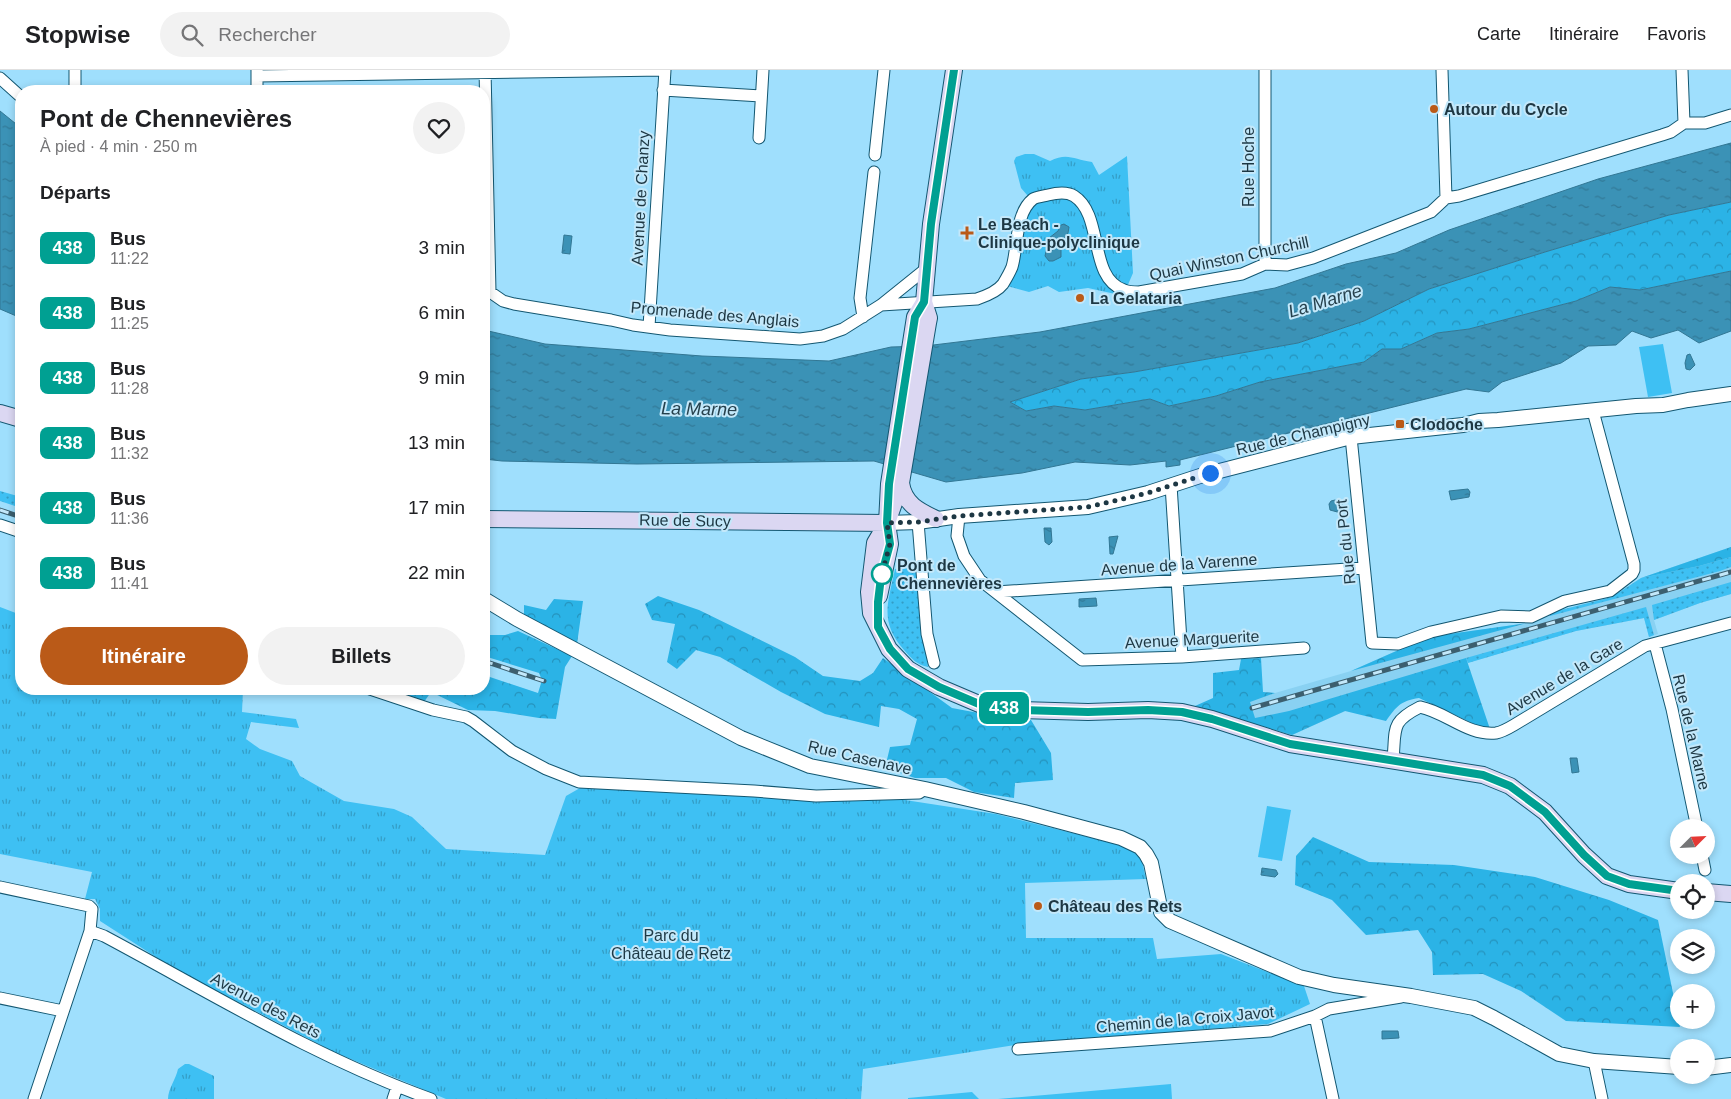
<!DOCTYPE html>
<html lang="fr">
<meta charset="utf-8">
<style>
:root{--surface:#fff;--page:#f2f2f2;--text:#202124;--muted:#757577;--line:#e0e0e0;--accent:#ba5a18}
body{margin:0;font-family:Helvetica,sans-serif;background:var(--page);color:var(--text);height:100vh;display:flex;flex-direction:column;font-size:19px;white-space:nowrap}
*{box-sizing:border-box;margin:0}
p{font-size:16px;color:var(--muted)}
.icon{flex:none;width:28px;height:28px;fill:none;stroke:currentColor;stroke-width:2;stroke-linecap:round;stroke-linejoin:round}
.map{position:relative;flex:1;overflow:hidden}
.panel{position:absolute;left:15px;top:15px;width:475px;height:610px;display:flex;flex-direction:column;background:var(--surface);border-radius:20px;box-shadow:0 2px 8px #0003}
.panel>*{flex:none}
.badge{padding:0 10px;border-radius:8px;font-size:18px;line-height:32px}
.needle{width:32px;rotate:66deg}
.buttons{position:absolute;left:1670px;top:749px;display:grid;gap:10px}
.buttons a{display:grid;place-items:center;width:45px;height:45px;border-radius:50%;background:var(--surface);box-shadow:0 2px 8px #0003;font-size:25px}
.you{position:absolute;width:25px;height:25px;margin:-12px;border:4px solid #fff;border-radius:50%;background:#1a73e8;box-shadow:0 0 0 8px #1a73e833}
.map>.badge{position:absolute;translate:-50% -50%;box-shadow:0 0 0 2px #fff}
h2{padding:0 25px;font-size:19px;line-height:45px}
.round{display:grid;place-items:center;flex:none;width:52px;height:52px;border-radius:26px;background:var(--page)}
.summary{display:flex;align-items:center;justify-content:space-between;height:85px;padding:0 25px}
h1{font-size:24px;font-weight:700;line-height:38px}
.cta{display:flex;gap:10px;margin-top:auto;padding:10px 25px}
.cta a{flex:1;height:58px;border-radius:30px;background:var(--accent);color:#fff;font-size:20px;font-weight:700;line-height:58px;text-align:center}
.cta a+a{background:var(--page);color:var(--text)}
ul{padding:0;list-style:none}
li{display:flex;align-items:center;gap:15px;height:65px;padding:0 25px}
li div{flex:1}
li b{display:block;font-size:19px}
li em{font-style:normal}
li .badge{min-width:55px;font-weight:700;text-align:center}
header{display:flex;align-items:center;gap:30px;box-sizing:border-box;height:70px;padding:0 25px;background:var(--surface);border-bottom:1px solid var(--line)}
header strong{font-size:24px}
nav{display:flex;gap:28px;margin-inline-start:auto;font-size:18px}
.search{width:350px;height:45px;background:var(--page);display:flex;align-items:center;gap:12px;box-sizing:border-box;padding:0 18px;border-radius:28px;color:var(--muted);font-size:19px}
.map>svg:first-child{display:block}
</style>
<header>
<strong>Stopwise</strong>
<div class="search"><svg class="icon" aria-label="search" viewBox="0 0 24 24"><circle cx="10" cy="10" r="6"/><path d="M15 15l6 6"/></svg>Rechercher</div>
<nav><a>Carte</a><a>Itinéraire</a><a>Favoris</a></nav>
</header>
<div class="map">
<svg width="1731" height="1029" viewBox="0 0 1731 1029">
<defs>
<pattern id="grass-dots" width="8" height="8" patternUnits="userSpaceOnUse" patternTransform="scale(1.25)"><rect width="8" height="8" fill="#3ec0f3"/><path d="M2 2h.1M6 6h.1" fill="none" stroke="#339dc6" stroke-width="1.8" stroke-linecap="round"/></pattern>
<pattern id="forest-crowns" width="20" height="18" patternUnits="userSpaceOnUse" patternTransform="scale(1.25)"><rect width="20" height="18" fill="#2bb3e6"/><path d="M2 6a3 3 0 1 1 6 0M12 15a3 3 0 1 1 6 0" fill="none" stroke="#2492bc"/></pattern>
<pattern id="park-tufts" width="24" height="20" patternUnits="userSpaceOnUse" patternTransform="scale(1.25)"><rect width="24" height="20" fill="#3ec0f3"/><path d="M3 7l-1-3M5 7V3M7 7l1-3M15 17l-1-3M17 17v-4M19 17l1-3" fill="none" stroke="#339dc6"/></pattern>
<pattern id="water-ripples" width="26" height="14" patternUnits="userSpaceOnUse" patternTransform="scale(1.25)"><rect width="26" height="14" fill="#3b92b6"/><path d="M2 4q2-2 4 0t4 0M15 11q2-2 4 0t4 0" fill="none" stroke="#317896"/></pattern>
</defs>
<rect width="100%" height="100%" fill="#9fdffd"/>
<path fill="#89d1f2" d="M 1731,477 L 1731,524 L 1700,533 L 1654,550 L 1658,564 L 1649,567 L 1644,548 L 1576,561 L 1395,614 L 1359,635 L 1292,665 L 1248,652 L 1246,621 L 1275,623 L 1351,601 L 1428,567 L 1527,553 L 1549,546 L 1549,543 L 1612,527 L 1641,508 Z"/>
<path fill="url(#grass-dots)" d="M 0,421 L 21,427 L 21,438 L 0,431 Z
M 1731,487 L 1731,497 L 1720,501 L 1550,546 L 1549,543 L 1612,527 L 1641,508 L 1699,496 Z
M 915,495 L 928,597 C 917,595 912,589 904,580 C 879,551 888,533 895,499 Z
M 1731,512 L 1731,524 L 1700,533 L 1654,550 L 1652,535 Z
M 1646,537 L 1654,565 L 1649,567 L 1644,548 L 1576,561 L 1468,593 L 1466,588 Z"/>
<path fill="url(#forest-crowns)" d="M 1731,132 L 1731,201 L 1640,220 L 1610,217 L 1576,231 L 1469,259 L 1437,263 L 1401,279 L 1382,279 L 1364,292 L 1260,312 L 1216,326 L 1169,336 L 1150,329 L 1085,340 L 1054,336 L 1026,341 L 1010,332 L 1081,309 L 1134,302 L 1298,273 L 1364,251 L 1429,219 L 1545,182 L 1669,145 Z
M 1731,477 L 1731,487 L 1699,496 L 1641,508 Z
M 658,526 L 699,540 L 795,587 L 823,606 L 860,611 L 873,603 L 883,588 L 952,638 L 1000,647 L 1031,650 L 1051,683 L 1053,710 L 1015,713 L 1014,728 L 974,722 L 946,708 L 915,708 L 885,698 L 890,677 L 910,675 L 917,649 L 899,639 L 881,636 L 879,657 L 825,644 L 781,622 L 720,587 L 696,580 L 677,599 L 667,592 L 675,554 L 652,550 L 645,534 Z
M 554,529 L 583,531 L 577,574 L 524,545 L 524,535 L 546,540 Z
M 1527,553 L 1351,601 L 1428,567 Z
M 518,561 L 572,586 L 565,597 L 556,649 L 539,648 L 495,641 L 468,640 L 431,622 L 424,632 L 386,619 L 484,619 L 484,605 L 538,623 L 542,610 L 539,603 L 484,586 L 484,565 L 505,565 Z
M 1261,588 L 1263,622 L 1275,623 L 1250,632 L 1255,648 L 1289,641 L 1466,588 L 1491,662 L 1419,628 C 1400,631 1397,636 1386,651 L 1345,641 L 1292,665 L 1195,636 L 1213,628 L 1213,603 L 1239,600 L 1241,589 Z
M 1313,767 L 1369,792 L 1454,795 L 1535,807 L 1609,830 L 1658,850 L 1680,957 L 1566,951 L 1521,921 L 1483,904 L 1433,905 L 1432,882 L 1418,860 L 1366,865 L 1332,830 L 1295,815 L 1296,786 Z"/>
<path fill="url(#park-tufts)" d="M 1025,84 L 1034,84 L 1050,91 C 1068,82 1074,90 1092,92 L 1099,105 L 1127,86 L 1133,203 L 1127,217 L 1129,227 L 1088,218 L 1059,222 L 1048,216 L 1029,222 L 1007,216 L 1024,147 L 1034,133 L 1021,118 L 1014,91 L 1016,87 Z
M 0,537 L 21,545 L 21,619 L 237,619 L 243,620 L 242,642 L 296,649 L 299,658 L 251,652 L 246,669 L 260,679 L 292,691 L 300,706 L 344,731 L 394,739 L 412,747 L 446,779 L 545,785 L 566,726 L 580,718 L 879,726 L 996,744 L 1124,776 L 1141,787 L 1146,809 L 1025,813 L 1026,868 L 1153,868 L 1157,889 L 1221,884 L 1304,916 L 1310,934 L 1268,954 L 1015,975 L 863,999 L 861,1029 L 446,1029 L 334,982 L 173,898 L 100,851 L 100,839 L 95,829 L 85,829 L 92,802 L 0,784 Z
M 185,994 L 189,994 L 214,1006 L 214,1029 L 168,1029 C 168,1019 176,1009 178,999 Z"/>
<path fill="#3ec0f3" d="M 1663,274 L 1672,323 L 1648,327 L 1639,277 Z
M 1267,736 L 1291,740 L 1282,791 L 1258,787 Z
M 1171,1014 L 1172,1029 L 998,1029 Z
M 972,1022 L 979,1029 L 908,1029 L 908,1028 Z"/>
<path fill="url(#water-ripples)" stroke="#327794" d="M 0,41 L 21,58 L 21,248 L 0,239 Z
M 1731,73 L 1731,132 L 1669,145 L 1545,182 L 1429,219 L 1364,251 L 1298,273 L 1134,302 L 1081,309 L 1010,332 L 1026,341 L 1054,336 L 1085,340 L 1150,329 L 1169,336 L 1216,326 L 1260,312 L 1364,292 L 1382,279 L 1401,279 L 1437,263 L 1469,259 L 1576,231 L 1610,217 L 1640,220 L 1731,201 L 1731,261 L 1699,273 L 1678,260 L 1651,268 L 1632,261 L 1616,275 L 1588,276 L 1561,293 L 1502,312 L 1489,322 L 1466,319 L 1180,390 L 1180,395 L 1166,397 L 1166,391 L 1130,395 L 1075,392 L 1022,403 L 946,412 L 874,391 L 637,394 L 502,391 L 484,389 L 484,260 L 545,274 L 702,286 L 829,291 L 891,277 L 925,276 L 1040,262 L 1275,218 L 1346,194 L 1396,183 L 1449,160 L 1598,109 Z
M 1064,154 L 1069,157 L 1068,163 L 1061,173 L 1061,187 L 1053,191 L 1049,191 L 1045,186 L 1049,168 L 1058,161 L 1061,155 Z
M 564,165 L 572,166 L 570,184 L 562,183 Z
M 1690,284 L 1695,295 L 1690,300 L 1686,299 L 1685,293 L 1687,285 Z
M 1468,419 L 1470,422 L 1469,427 L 1451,430 L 1449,421 Z
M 1335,430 L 1344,436 L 1345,439 L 1344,442 L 1341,443 L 1330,440 L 1329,434 L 1331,431 Z
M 1044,458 L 1051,458 L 1052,472 L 1049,475 L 1045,472 Z
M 1118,466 L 1113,484 L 1110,484 L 1109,467 Z
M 1096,528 L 1097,536 L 1079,537 L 1079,529 Z
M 1570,688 L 1577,688 L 1579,702 L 1572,703 Z
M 1262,798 L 1276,800 L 1278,804 L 1275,807 L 1261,805 Z
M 1382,961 L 1398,961 L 1399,968 L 1382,969 Z"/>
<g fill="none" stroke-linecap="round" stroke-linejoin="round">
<g stroke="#135771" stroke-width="13">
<path id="minor" d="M 75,0 L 75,21
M 257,0 L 257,21
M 485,0 L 490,222
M 1265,0 L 1265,194
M 1442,0 L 1446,128
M 1682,0 L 1684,53
M 257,6 L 664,0
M 0,8 L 21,27
M 663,20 L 761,26
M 759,68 L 763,0
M 875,85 L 884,0
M 484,221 L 490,222 L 503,231 L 514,234 L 611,250 L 633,255 L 670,260 L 800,269 L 823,266 L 843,259 L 881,235 L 927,198
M 881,235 L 977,229 C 986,226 997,222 1003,214 C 1006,209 1010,202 1012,197 C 1018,177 1015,143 1033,129 C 1036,127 1044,126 1048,125 C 1056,123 1066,121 1074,126 C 1104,145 1088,208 1124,220 C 1128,222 1134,222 1139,222 L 1242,204 L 1265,194 L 1287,195 L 1313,188 L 1431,142 L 1446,128 L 1459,126 L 1662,65 L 1671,62 L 1684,53 L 1705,53 L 1731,45
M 863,247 L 860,228 L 874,102
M 649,257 L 665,0
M 1351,367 L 1372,573 L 1398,574 L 1431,562 L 1501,546 L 1531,547 L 1565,531 L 1610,521 L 1632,504 L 1634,500 L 1634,494 L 1593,341
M 1171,415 L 1182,587
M 959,446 L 957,466 L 964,486 L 980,510 L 1082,590 L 1182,587 L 1304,578
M 918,452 L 927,564 L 934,593
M 0,455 L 21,462
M 996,522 L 1364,498
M 1655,574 L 1672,639 L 1697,758
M 370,619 L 433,640 L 466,647 L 473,651 L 512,681 L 546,699 L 579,712 L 754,721 L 816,726 L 919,723 L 925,719
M 1393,689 C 1396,659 1390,652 1420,637 C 1446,642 1468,666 1496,663 C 1502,662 1509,658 1514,655 L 1645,576 L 1731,553
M 1702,785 L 1705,800
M 0,817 L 89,836 L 92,839 L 90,861 L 34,1029
M 90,861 L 104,866 C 211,923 316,988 431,1029
M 0,928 L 63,941
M 1315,946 L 1333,1029
M 1018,979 L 1270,961 L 1315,946 L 1329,939 L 1401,927
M 1594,991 L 1602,1029
M 393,1029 L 397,1017"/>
</g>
<g stroke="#135771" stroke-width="16">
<path id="tertiary" d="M 887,453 L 918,452 L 959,446 L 1088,437 L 1148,423 L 1200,406 L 1351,367 L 1463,355 L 1479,351 L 1498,350 L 1636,336 L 1663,335 L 1688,330 L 1731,324
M 484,529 L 517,549 L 741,668 L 810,696 L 925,719 L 1024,742 L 1121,768 L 1140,777 L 1146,784 L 1151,793 L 1161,842 L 1170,851 L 1299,907 L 1334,915 L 1411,926 L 1474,938 L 1494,948 L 1559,984 L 1594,991 L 1679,997
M 1706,998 L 1731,995"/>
</g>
<g stroke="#135771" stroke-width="18">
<path id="secondary" d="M 954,0 L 931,154 L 924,232 L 929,248 L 928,253 L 901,413 L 887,453 L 875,473 L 869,522 L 871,543 L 889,579 L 908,599 L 939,617 L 979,634 L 1021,640 L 1088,642 L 1148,640 L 1182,642 L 1212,649 L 1290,674 L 1483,705 L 1510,716 L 1545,742 L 1584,785 L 1607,806 L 1629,814 L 1679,821
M 0,343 L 21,349
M 901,413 C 904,434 919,441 936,449
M 484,449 L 887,453
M 879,526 L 890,474 L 887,453 L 889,414 L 915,247 L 924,232
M 1706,822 L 1731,824"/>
</g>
<use href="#minor" stroke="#fff" stroke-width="11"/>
<use href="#tertiary" stroke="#fff" stroke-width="14"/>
<use href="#secondary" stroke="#dbd7f2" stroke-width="16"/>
<g stroke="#3c5f6f" stroke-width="5">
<path id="rail" d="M 0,440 L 21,447
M 484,591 L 544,611
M 1252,638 L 1731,502"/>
</g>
<use href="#rail" stroke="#c3e8fa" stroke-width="3" stroke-dasharray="9" stroke-linecap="butt"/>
</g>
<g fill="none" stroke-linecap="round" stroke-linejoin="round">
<g stroke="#fff" stroke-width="11">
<path id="line" d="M 954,0 L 931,154 L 924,232 L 915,247 L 889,414 L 887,453 L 890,474 L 881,507 L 878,532 L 878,557 L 890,579 L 908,599 L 939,617 L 979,634 L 1021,640 L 1088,642 L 1148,640 L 1182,642 L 1212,649 L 1290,674 L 1483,705 L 1510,716 L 1545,742 L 1584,785 L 1607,806 L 1629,814 L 1679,821"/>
</g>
<use href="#line" stroke="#00a092" stroke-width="8"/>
<path stroke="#1d3743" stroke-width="5" stroke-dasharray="0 9" d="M 882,504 L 881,507 L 890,474 L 887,453 L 918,452 L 959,446 L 1088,437 L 1148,423 L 1210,403"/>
</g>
<g fill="#ba5a18" stroke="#c3e8fa" stroke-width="2">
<circle cx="1434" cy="39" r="5"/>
<path d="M964.5 155.5h5v5h5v5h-5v5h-5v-5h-5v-5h5z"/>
<circle cx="1080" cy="228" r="5"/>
<rect x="1395" y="349" width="10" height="10" rx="2.5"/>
<circle cx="1038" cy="836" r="5"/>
</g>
<circle fill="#fff" stroke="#00a092" stroke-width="2.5" cx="882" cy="504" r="10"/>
<g text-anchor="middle" stroke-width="4" stroke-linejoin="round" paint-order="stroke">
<g font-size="16" font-weight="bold" fill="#1d3743" stroke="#c3e8fa" text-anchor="start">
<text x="1444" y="45">Autour du Cycle</text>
<text x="978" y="160">Le Beach -<tspan x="978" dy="18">Clinique-polyclinique</tspan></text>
<text x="1090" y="234">La Gelataria</text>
<text x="1410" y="360">Clodoche</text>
<text x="1048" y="842">Château des Rets</text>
</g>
<g font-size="16" fill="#1d3743" stroke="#c3e8fa">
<text transform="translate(1248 97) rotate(-90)" y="6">Rue Hoche</text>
<text transform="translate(640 128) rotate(-87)" y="6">Avenue de Chanzy</text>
<text transform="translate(1229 188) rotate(-12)" y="6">Quai Winston Churchill</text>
<text transform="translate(715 244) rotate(5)" y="6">Promenade des Anglais</text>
<text transform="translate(1303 364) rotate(-13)" y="6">Rue de Champigny</text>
<text transform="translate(685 450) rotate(1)" y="6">Rue de Sucy</text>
<text transform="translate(1345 472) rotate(-96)" y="6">Rue du Port</text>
<text transform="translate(1179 494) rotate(-4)" y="6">Avenue de la Varenne</text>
<text transform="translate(1192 569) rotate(-3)" y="6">Avenue Marguerite</text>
<text transform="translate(1564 606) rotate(-31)" y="6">Avenue de la Gare</text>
<text transform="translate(1692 662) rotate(77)" y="6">Rue de la Marne</text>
<text transform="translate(860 687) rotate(13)" y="6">Rue Casenave</text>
<text transform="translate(266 935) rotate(28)" y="6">Avenue des Rets</text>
<text transform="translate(1185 949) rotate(-5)" y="6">Chemin de la Croix Javot</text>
</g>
<g font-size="16" font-weight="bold" fill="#1d3743" stroke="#c3e8fa" text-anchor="start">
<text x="897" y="501">Pont de<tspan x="897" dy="18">Chennevières</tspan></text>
</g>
<g font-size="16" fill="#1e3945" stroke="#c3e8fa">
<text x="671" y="871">Parc du<tspan x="671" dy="18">Château de Retz</tspan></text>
</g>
<g font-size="18" font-style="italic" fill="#26414d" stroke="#c3e8fa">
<text transform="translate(1325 231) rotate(-17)" y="6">La Marne</text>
<text transform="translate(699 339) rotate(1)" y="6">La Marne</text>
</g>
</g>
</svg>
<div class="buttons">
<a><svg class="needle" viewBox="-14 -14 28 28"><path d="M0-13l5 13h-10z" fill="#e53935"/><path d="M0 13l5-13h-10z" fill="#757577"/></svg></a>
<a><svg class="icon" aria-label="locate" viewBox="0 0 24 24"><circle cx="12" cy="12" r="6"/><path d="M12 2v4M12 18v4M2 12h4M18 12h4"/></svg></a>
<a><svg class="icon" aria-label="layers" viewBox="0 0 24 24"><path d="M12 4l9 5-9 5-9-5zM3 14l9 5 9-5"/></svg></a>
<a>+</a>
<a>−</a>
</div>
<div class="you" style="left:1210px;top:403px"></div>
<b class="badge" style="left:1004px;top:638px;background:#00a092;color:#fff">438</b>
<section class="panel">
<div class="summary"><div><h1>Pont de Chennevières</h1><p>À pied · 4 min · 250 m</p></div><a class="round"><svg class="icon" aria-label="heart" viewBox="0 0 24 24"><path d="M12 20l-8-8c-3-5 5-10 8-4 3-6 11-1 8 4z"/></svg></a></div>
<h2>Départs</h2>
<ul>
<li><span class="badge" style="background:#00a092;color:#fff">438</span><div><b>Bus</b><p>11:22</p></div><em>3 min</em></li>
<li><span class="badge" style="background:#00a092;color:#fff">438</span><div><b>Bus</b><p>11:25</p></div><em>6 min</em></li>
<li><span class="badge" style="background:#00a092;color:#fff">438</span><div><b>Bus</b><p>11:28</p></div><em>9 min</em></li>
<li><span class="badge" style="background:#00a092;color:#fff">438</span><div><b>Bus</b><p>11:32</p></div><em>13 min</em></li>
<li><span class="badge" style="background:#00a092;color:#fff">438</span><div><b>Bus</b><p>11:36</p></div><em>17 min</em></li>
<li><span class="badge" style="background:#00a092;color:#fff">438</span><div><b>Bus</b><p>11:41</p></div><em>22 min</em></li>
</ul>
<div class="cta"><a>Itinéraire</a><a>Billets</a></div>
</section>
</div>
